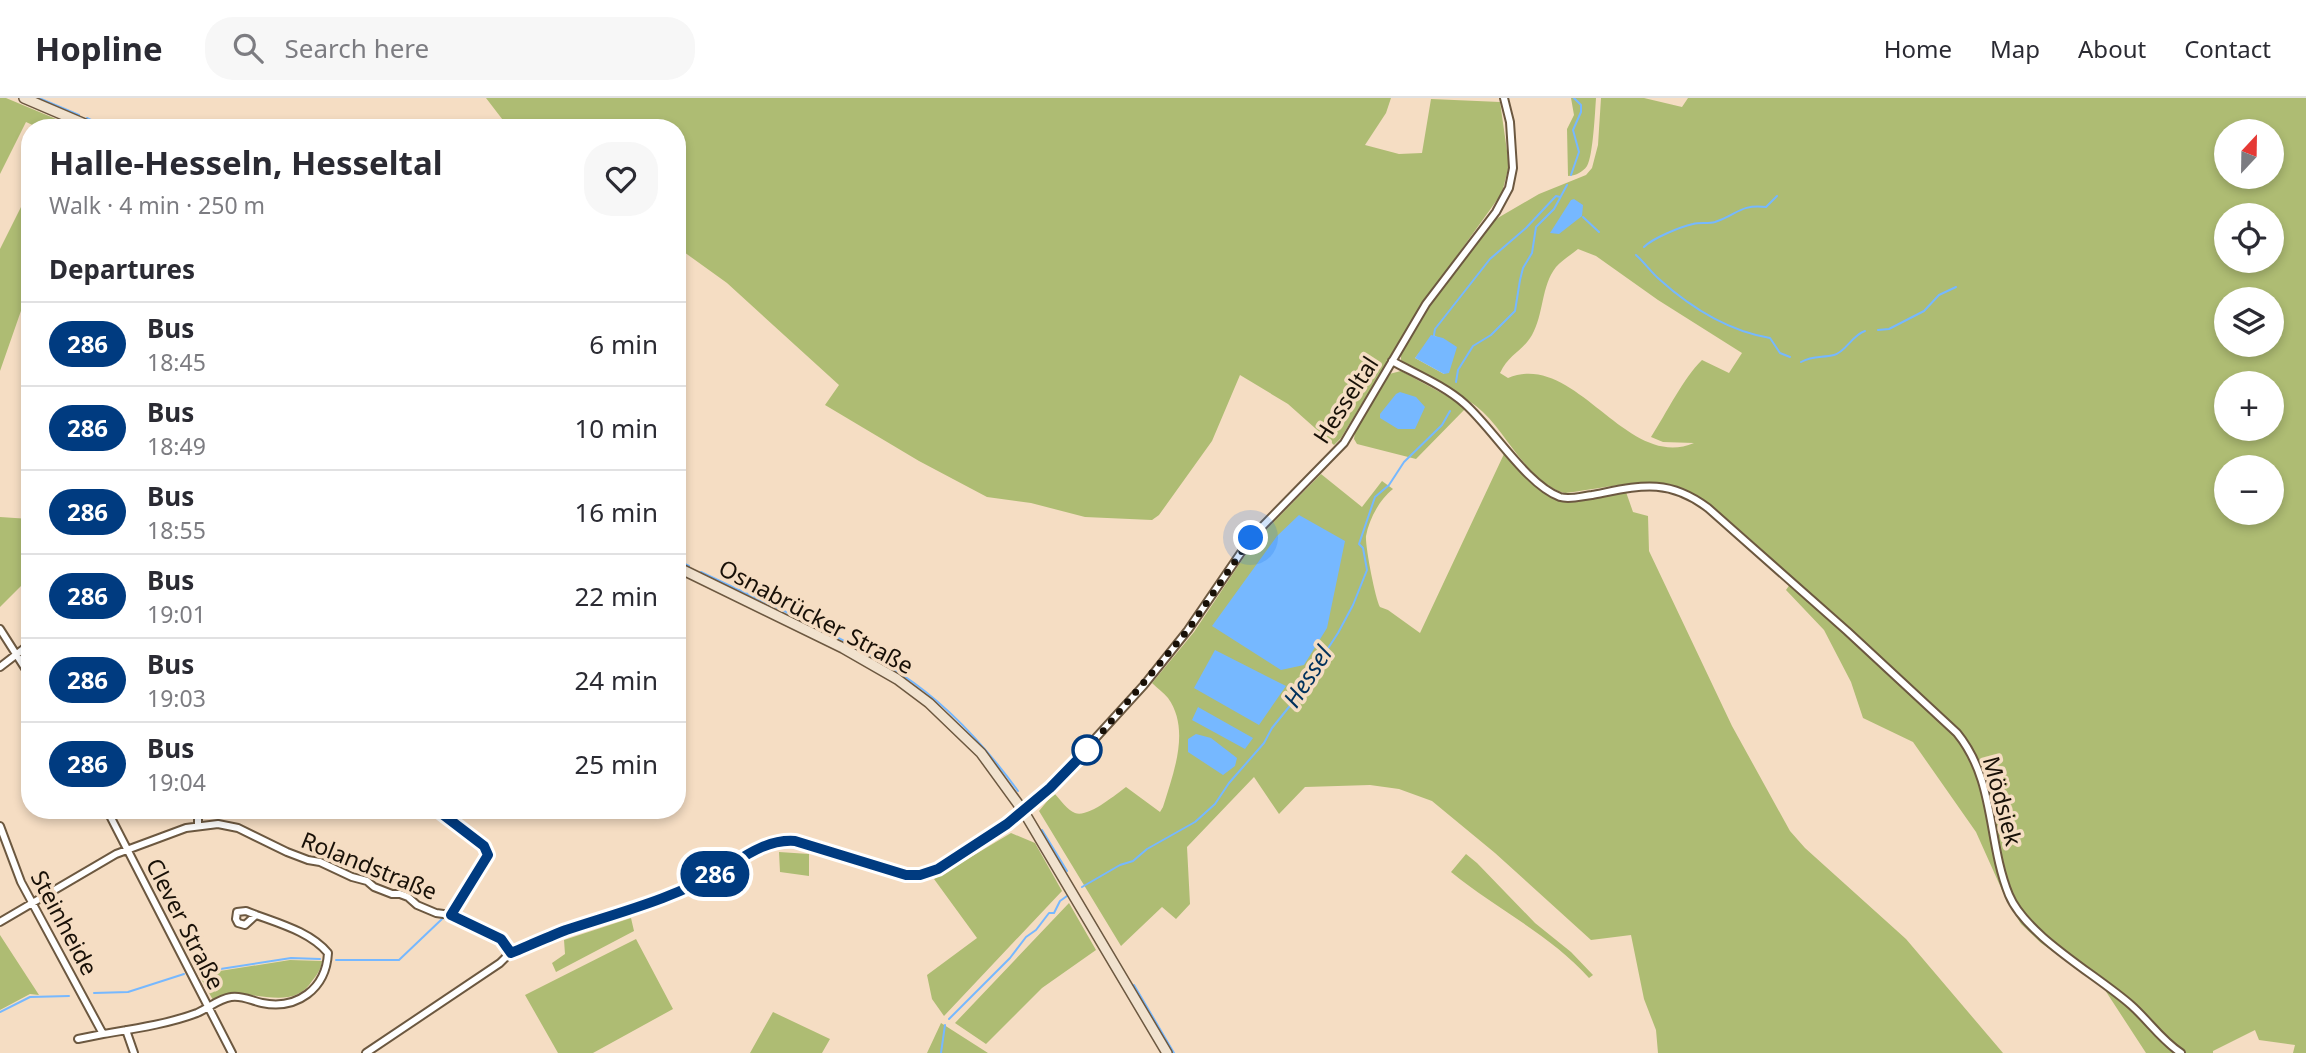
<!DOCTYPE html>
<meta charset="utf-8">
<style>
:root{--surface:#fff;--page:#f7f7f7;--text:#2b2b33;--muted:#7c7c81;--line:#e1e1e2}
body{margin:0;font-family:"Noto Sans",sans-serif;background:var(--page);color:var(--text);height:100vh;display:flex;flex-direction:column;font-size:26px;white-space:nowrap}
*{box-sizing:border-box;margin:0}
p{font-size:23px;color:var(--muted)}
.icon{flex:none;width:38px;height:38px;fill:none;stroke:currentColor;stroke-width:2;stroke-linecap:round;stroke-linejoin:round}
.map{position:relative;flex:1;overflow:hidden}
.drawer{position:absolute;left:21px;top:21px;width:665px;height:700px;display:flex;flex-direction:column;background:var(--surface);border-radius:28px;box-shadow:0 4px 10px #0003}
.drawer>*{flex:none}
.badge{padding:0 14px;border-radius:23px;font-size:24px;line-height:46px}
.needle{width:46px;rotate:22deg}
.tools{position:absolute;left:2214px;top:21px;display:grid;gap:14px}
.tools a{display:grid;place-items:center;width:70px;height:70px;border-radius:50%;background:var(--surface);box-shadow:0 4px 10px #0003;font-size:35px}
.you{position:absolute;width:35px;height:35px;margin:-18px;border:5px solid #fff;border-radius:50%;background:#1a73e8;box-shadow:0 0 0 10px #1a73e833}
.map>.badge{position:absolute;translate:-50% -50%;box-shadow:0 0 0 4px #fff}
h2{padding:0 28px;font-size:26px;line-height:63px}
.round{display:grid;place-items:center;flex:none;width:74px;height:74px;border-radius:28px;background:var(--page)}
.summary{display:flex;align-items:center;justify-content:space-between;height:119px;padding:0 28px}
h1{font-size:33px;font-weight:700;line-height:52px}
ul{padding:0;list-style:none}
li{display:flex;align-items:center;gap:21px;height:84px;padding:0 28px;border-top:2px solid var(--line)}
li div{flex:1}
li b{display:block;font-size:26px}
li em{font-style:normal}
li .badge{min-width:77px;font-weight:700;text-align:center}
header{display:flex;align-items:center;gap:42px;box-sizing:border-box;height:98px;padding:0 35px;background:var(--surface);border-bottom:2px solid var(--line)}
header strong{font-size:33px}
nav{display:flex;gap:38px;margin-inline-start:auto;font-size:24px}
.search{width:490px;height:63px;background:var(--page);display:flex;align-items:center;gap:18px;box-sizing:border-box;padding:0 24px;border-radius:28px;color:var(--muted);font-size:26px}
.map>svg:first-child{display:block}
</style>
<header>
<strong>Hopline</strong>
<div class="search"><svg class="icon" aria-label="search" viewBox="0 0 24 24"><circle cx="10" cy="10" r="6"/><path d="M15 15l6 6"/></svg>Search here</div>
<nav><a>Home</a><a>Map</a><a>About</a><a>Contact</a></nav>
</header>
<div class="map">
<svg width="2306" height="955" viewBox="0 0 2306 955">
<rect width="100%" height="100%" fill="#f5ddc3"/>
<path fill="#aebc73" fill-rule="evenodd" d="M 0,0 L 6,0 L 68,26 L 66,30 L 39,30 L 26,24 L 0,76 Z
M 486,0 L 1391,0 L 1386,15 L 1365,47 L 1399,56 L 1422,55 L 1431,1 L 1500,4 L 1509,67 L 1502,95 L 1423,205 L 1341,340 L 1334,347 L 1288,306 L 1240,277 L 1212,343 L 1159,417 L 1152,422 L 1085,419 L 1031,405 L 987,399 L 919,363 L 825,307 L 839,287 L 727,185 L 677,149 L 677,30 L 509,30 Z
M 1571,0 L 1596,0 C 1595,14 1593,58 1587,68 C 1583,74 1575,78 1568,78 L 1567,31 L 1574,17 Z
M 1601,0 L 1644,0 L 1682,9 L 1688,0 L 2306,0 L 2306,955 L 2293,955 L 2295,947 L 2259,942 L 2255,932 L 2213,953 L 2213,955 L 2146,955 L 2103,889 L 2041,845 L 2021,826 L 2006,801 L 1976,734 L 1913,644 L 1863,620 L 1851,584 L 1824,532 L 1786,492 L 1793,482 C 1766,457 1702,389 1666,386 C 1634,382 1598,391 1565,395 C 1526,385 1506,331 1476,308 C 1453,290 1423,281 1401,262 L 1401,252 L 1428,208 L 1496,121 L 1539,96 L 1586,77 L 1592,70 L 1598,47 ZM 2226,33 L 2272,33 L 2272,79 L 2226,79 ZM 2226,117 L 2272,117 L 2272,163 L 2226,163 ZM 1578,151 L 1596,158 L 1658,202 L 1742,255 L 1729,275 L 1702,262 C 1684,279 1666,316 1651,339 L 1663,344 L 1694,345 C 1626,374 1576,252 1508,280 L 1500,275 C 1509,256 1522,254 1532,237 C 1544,216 1541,188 1556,169 C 1562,162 1571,157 1578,151 ZM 2226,201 L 2272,201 L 2272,247 L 2226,247 ZM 1434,237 L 1438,240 L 1444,276 L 1415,260 ZM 2226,285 L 2272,285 L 2272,331 L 2226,331 ZM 2226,369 L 2272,369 L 2272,415 L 2226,415 Z
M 30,91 L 30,187 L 0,273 L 0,151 Z
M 1401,273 L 1449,299 L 1465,311 L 1416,361 L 1357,346 L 1354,341 L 1355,334 L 1385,282 L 1389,276 Z
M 1504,356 C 1521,374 1539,396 1564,404 L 1626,394 L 1633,414 L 1648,418 L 1649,453 L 1732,628 L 1790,733 L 1805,750 L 1906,841 L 2003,955 L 1658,955 L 1656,932 L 1644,901 L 1631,837 L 1591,842 L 1495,755 L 1432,703 L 1399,691 L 1370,687 L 1305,689 L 1279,716 L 1254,679 L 1187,749 L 1190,806 L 1176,821 L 1162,809 L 1121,848 L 1039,713 L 1054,695 C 1060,701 1067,712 1075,715 C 1088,720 1115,697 1126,689 L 1160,714 L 1163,709 C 1173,676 1191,632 1168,600 C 1164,595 1157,590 1152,585 L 1194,534 L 1254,444 L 1321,376 L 1362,409 L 1382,383 L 1393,391 C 1380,401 1369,421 1366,438 C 1365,447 1375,500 1380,509 L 1388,512 L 1420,535 Z
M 0,419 L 30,421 L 30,479 L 0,509 Z
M 1011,735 L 1035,745 L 1062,793 L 944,918 L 932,901 L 927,877 L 977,840 L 934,781 Z
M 779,754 L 809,756 L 809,778 L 780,774 Z
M 1466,756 L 1477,765 L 1535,825 L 1571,854 L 1593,877 L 1589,880 C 1552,838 1495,810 1451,774 Z
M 1069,805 L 1096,852 L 1042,890 L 986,946 L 955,925 Z
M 631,820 L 634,833 L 556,874 L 552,865 L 565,856 L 564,842 Z
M 0,837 L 39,897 L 30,896 L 0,912 Z
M 636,841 L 673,911 L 593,955 L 558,955 L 525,897 Z
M 290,862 L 322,863 C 321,871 317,877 312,883 C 295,911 260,895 234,896 C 227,896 219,900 213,902 L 200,879 L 201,876 Z
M 773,914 L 830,941 L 822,955 L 750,955 Z
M 941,925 L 988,955 L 927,955 Z"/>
<path fill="#76b8ff" d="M 1574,101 L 1583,107 L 1582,118 L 1559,136 L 1550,135 L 1571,102 Z
M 1431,237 L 1443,240 L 1457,249 L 1449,275 L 1444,276 L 1415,260 Z
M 1400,294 L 1416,299 L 1425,309 L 1415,331 L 1398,331 L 1380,320 L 1380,316 L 1396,296 Z
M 1299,417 L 1345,443 L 1327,530 L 1304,567 L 1281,572 L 1212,528 L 1277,438 Z
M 1215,552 L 1286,588 L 1259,627 L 1194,590 Z
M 1198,609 L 1253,640 L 1245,651 L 1192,622 Z
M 1196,636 L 1211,640 L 1237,660 L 1235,668 L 1223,677 L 1188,654 L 1188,641 Z"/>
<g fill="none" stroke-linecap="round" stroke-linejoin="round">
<path stroke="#76b8ff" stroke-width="2" d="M 39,0 L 79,17
M 87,20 L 95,24
M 1571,77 L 1579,54 L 1573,32 L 1581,14 L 1581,7 L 1574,0
M 1583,119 L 1599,134
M 1644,149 C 1653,140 1680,129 1693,126 C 1700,124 1708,126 1715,124 C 1737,117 1740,106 1766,109 L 1777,98
M 1636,157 C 1645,165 1651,174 1659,181 C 1690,209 1729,233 1770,240 L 1780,255 L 1790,259
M 1878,232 L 1889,231 L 1924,213 L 1939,197 L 1956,189
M 1434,237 L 1435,231 L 1490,161 L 1526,130 L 1556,98 L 1560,99
M 1801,264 C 1813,257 1822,260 1834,257 C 1846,254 1852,237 1865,233
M 1456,284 L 1458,272 L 1473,248 L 1491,237 L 1515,213 L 1520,182 L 1523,170 L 1532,155 L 1536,129 L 1554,111 L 1567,87
M 677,462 L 689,468
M 701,474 C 765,505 842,537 901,576 C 947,606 986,649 1018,693
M 1042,732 L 1067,773
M 1082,789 L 1120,767 L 1133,763 L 1147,751 L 1195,724 L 1215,706 L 1229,685 L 1264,645 L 1272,630 L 1293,604 L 1338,535 L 1353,507 L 1367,472 L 1363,450 L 1359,446 L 1375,399 L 1389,387 L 1404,364 L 1442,327 L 1450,313
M 336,862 L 399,862 L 442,821
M 201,874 L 291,860 L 320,861
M 1134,887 L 1174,955
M 94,895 L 128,894 L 184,876
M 0,914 L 30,899 L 69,898
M 949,921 L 1010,860 L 1026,839 L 1036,832 L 1049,815 L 1054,815 L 1060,803 L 1067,798
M 941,955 L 945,927"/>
<g stroke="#6c5840" stroke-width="10">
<path id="street" d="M 1392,263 C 1416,276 1445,288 1465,306 C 1493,331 1527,387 1560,399 C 1570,402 1582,398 1592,397 C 1639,388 1667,379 1708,410 L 1847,533 L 1957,635 C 1996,683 1987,743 2009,797 C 2026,838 2097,877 2131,907 C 2149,923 2161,942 2181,955
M 0,531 L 30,578
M 0,569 L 30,546
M 107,712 L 232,955
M 437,712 L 484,748 L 488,757 L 451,817
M 0,728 L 21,784 L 103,936 C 133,931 168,926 197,915 C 209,910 218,901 231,899 C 242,897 252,903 262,905 C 297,912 326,891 328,855 C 309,832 273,824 246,813 L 237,814 L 236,821 L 238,825 L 245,827 L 256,817
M 198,728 L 198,712
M 0,824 L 116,756 L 186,730 L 218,726 L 238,730 L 287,754 L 308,762 L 320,764 L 352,779 L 367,783 L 374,789 L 392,796 L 400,796 L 408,799 L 417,807 L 436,815 L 451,817 L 501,841 L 511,854
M 126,932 L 134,955
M 78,941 L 103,936
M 366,955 L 500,865 L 511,854 L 547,839 L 630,813 L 683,793 L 759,750 L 778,743 L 795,743 L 820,748 L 906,777 L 920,777 L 938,771 L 1007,726 L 1050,690 L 1144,587 L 1188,532 L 1251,440 L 1344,345 L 1426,206 L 1496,114 L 1509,90 L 1513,70 L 1510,24 L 1504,0"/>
</g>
<g stroke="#6c5840" stroke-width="12">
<path id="secondary" d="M 24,0 L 94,30
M 677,469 L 843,550 L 897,581 L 929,605 L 981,655 L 1024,714 L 1167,955"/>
</g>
<use href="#street" stroke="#fff" stroke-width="6"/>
<use href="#secondary" stroke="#f1e2ce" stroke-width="9"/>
</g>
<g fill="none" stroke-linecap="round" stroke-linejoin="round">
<g stroke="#fff" stroke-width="16">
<path id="line" d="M 437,712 L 484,748 L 488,757 L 451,817 L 501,841 L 511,855 C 530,847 548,839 566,832 C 620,814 673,801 722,772 C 745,758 767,741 795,743 L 906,777 L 920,777 L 938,771 L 1007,726 L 1050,690 L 1087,652"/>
</g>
<use href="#line" stroke="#003b80" stroke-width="10"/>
<path stroke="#181007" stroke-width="7" stroke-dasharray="0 12.6" d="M 1087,652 L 1188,532 L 1251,440"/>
</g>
<circle fill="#fff" stroke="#003b80" stroke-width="3.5" cx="1087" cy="652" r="14"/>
<g text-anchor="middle" stroke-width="7" stroke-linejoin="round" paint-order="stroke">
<g font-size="23" fill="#181007" stroke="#f5ddc3">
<text transform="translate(1346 302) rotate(-57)" y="8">Hesseltal</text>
<text transform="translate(816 519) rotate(28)" y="8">Osnabrücker Straße</text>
<text transform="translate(2002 703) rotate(75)" y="8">Mödsiek</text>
<text transform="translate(369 768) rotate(22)" y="8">Rolandstraße</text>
<text transform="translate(64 825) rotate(62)" y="8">Steinheide</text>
<text transform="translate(185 826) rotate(63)" y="8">Clever Straße</text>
</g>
<g font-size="24" font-style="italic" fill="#00315c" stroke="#f5ddc3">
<text transform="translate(1308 579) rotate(-57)" y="8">Hessel</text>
</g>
</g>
</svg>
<div class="tools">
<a><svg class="needle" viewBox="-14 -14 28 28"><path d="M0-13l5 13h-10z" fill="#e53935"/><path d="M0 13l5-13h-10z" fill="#7c7c81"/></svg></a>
<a><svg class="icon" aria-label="locate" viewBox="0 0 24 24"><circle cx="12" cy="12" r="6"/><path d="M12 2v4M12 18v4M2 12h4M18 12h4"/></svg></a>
<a><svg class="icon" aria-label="layers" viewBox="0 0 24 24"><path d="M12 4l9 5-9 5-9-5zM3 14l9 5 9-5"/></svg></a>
<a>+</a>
<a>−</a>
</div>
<div class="you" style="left:1251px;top:440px"></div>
<b class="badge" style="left:715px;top:776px;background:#003b80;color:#fff">286</b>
<section class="drawer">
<div class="summary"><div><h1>Halle-Hesseln, Hesseltal</h1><p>Walk · 4 min · 250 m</p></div><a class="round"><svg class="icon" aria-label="heart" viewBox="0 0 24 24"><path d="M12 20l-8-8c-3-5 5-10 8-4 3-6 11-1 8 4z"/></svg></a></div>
<h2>Departures</h2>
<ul>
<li><span class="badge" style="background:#003b80;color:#fff">286</span><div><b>Bus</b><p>18:45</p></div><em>6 min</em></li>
<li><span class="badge" style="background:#003b80;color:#fff">286</span><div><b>Bus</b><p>18:49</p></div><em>10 min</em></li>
<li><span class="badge" style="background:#003b80;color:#fff">286</span><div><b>Bus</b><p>18:55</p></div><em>16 min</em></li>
<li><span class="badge" style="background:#003b80;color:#fff">286</span><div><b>Bus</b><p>19:01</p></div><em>22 min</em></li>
<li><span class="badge" style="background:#003b80;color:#fff">286</span><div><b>Bus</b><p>19:03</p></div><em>24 min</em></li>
<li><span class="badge" style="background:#003b80;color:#fff">286</span><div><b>Bus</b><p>19:04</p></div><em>25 min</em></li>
</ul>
</section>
</div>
